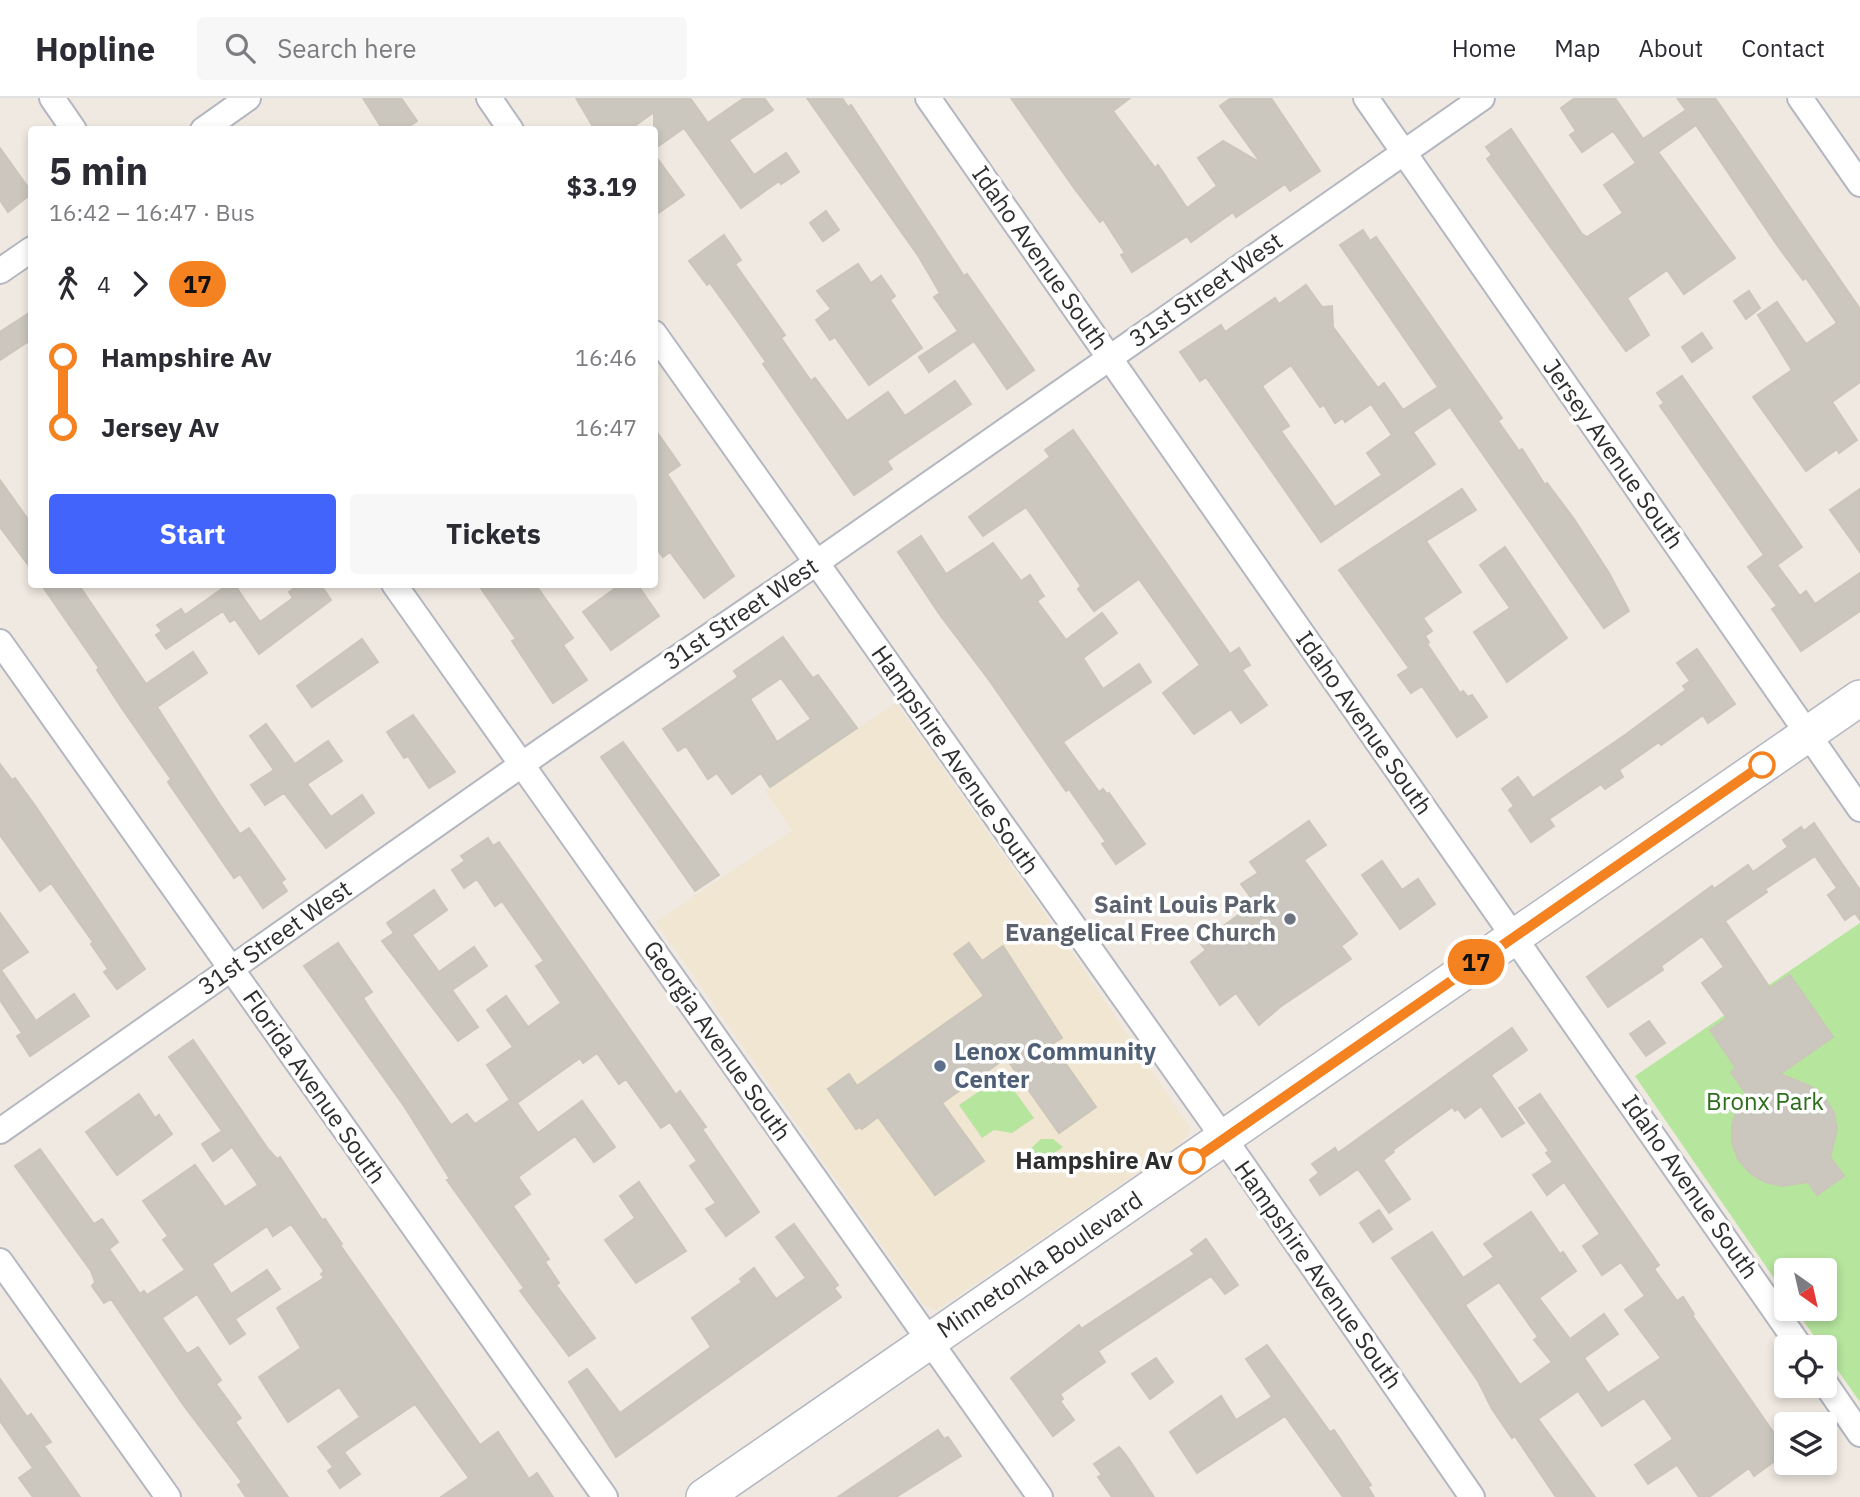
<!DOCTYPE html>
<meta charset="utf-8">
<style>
:root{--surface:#fff;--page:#f7f7f7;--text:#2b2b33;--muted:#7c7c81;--line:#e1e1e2;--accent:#4264fb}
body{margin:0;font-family:"IBM Plex Sans",sans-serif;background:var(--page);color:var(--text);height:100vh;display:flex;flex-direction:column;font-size:26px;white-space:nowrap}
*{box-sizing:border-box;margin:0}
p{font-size:23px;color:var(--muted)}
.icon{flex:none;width:38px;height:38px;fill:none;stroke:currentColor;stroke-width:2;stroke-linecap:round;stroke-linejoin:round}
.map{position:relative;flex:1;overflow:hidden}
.details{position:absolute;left:28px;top:28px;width:630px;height:462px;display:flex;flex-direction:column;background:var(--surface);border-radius:7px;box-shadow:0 4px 10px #0003}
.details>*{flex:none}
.badge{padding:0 14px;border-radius:23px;font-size:24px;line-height:46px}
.needle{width:46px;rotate:146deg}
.fabs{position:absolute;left:1774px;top:1160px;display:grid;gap:14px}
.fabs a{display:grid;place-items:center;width:63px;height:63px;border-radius:7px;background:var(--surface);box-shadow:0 4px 10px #0003;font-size:35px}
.map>.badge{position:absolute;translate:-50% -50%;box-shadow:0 0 0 4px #fff}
.legs{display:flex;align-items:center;gap:10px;height:77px;padding:0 21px;font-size:23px}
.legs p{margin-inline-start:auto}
.overview{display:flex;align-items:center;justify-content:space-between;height:119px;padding:0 21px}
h1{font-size:38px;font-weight:700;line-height:52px}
.action{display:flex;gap:14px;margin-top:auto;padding:14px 21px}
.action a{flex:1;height:80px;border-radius:7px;background:var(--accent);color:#fff;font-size:28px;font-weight:700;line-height:80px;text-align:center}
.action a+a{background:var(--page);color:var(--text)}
ul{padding:0 21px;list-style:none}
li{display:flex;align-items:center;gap:24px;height:70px;font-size:26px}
li i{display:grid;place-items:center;width:10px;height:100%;margin:0 9px;background:currentColor}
li i::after{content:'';width:18px;height:18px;margin:-9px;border:5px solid;border-radius:50%;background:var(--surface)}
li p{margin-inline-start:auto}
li:first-child i{background:linear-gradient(#0000 50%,currentColor 0)}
li:last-child i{background:linear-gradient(currentColor 50%,#0000 0)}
header{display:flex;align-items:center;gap:42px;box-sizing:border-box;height:98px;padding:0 35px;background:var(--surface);border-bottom:2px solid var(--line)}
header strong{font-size:33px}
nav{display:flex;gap:38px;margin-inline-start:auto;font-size:24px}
.search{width:490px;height:63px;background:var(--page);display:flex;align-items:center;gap:18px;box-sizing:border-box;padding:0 24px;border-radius:7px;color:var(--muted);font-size:26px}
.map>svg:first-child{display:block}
</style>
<header>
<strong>Hopline</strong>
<div class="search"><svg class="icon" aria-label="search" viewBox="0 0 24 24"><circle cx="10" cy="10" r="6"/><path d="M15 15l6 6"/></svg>Search here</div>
<nav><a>Home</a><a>Map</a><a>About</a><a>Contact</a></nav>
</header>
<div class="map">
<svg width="1860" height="1399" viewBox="0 0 1860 1399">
<rect width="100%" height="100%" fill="#efe9e1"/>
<path fill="#f0e6d1" d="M 896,605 L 1074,857 L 1191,1032 L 1180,1046 L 935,1213 L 923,1206 L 656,824 L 792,733 L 765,693 Z"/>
<path fill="#b6e59e" d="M 1860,825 L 1860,1304 L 1825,1254 L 1825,1250 L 1822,1249 L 1795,1211 L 1825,1211 L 1825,1172 L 1787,1172 L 1787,1199 L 1635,978 Z
M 1003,977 L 1034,1020 L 1012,1035 L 994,1032 L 982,1040 L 959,1007 Z
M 1041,1041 L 1053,1041 L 1063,1049 L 1031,1072 L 1028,1053 Z"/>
<path fill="#cbc7bf" stroke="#cbc5ba" stroke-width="2" fill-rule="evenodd" d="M 363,0 L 401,0 L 417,23 L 404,32 L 383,32 Z
M 576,0 L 690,0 L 708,25 L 744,0 L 764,0 L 773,12 L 729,42 L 754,77 L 786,55 L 799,74 L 781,86 L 779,83 L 741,110 L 684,30 L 654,51 L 654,14 L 629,32 L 595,32 Z
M 807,0 L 842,0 L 848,9 L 851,7 L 964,178 L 967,176 L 1034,272 L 1007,291 L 974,243 L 929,274 L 919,259 L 958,233 L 934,199 L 940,195 L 919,159 Z
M 1011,0 L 1130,0 L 1113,13 L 1155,70 L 1158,67 L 1187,110 L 1217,88 L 1198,60 L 1223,43 L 1261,65 L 1220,8 L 1231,0 L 1271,0 L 1320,73 L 1290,93 L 1285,86 L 1236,119 L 1233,114 L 1191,144 L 1187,138 L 1132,174 L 1121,157 L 1125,155 L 1103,121 L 1100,124 L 1074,90 Z
M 1575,0 L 1615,0 L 1643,41 L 1686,12 L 1677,0 L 1715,0 L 1860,211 L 1860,284 L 1832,304 L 1857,342 L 1839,355 L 1837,351 L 1806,373 L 1753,299 L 1792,272 L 1758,217 L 1777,204 L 1806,246 L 1837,225 L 1806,180 L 1803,182 L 1777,147 L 1696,27 L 1658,54 L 1735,160 L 1684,196 L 1667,172 L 1627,200 L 1649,237 L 1626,253 L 1487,61 L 1492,57 L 1486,49 L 1511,31 L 1582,136 L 1587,139 L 1623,115 L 1604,87 L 1636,65 L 1613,33 L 1582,54 L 1570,37 L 1576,33 L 1561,10 Z
M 0,50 L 32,95 L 8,114 L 0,102 Z
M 654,56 L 684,97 L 654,118 Z
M 826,113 L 839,132 L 823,143 L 810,125 Z
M 1363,132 L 1370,143 L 1376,139 L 1502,320 L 1498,323 L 1519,353 L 1522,351 L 1545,387 L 1547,385 L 1574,421 L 1609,475 L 1629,513 L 1604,530 L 1450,309 L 1413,334 L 1435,366 L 1321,444 L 1206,279 L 1200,283 L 1180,254 L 1221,227 L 1225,234 L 1275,200 L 1279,206 L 1306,187 L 1322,209 L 1332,208 L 1333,229 L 1378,290 L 1384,285 L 1403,312 L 1438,289 L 1340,147 ZM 1291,267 L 1320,309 L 1324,307 L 1335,325 L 1343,320 L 1345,324 L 1371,306 L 1392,337 L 1367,355 L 1382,377 L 1335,409 L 1281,333 L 1289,328 L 1262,288 Z
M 724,137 L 741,162 L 735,166 L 785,237 L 781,240 L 811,283 L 815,280 L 847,323 L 888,294 L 905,318 L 955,283 L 971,306 L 887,363 L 892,371 L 854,397 L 763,266 L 766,264 L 741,228 L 710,185 L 707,187 L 689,163 Z
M 858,166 L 871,185 L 881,178 L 895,198 L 890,202 L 922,250 L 869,287 L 835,239 L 830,242 L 816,222 L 831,211 L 817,193 Z
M 1749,193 L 1760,210 L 1746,221 L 1734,203 Z
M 32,213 L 32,241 L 0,262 L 0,234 Z
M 1702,235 L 1712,250 L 1692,264 L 1682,249 Z
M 1682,278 L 1802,449 L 1777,467 L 1800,498 L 1806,493 L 1815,506 L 1860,475 L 1860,513 L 1801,553 L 1772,511 L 1777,508 L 1748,469 L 1764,457 L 1660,308 L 1664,305 L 1657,295 Z
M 654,330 L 680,367 L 667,376 L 734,478 L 704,500 L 670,454 L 663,459 L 654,447 Z
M 1073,332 L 1230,556 L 1239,550 L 1250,567 L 1242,572 L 1267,607 L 1241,625 L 1231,611 L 1194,636 L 1163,595 L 1200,567 L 1139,481 L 1094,513 L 1078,491 L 1081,488 L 1026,409 L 983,438 L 969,419 L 1050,359 L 1045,352 Z
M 0,382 L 32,427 L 32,472 L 0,429 Z
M 1462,391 L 1476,412 L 1426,443 L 1461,494 L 1423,520 L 1432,533 L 1425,538 L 1429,544 L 1427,546 L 1460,595 L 1463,593 L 1468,599 L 1472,597 L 1487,619 L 1457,639 L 1422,588 L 1411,595 L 1398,577 L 1409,570 L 1339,472 Z
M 1860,391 L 1860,454 L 1830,412 Z
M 921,438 L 946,476 L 993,445 L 1021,483 L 1030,477 L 1044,498 L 1037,503 L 1066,542 L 1102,515 L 1117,535 L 1083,560 L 1103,591 L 1139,566 L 1151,584 L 1063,644 L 1099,694 L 1103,691 L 1107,696 L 1109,695 L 1145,746 L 1116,766 L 1102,746 L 1106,744 L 1069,691 L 1066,693 L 989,582 L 940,517 L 898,454 Z
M 1505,449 L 1567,540 L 1507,584 L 1474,534 L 1510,510 L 1480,467 Z
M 41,486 L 78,486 L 146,586 L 193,554 L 207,575 L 157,609 L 220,707 L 240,736 L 249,730 L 285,781 L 281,784 L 287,793 L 263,810 L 240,776 L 234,780 L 168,684 L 171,681 L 121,609 L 97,572 L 99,570 Z
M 229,486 L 234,486 L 260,524 L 293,500 L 289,494 L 300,486 L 320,486 L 331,502 L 259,556 L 235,521 L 230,524 L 223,513 L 166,551 L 156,537 L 162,533 L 157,527 L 181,511 L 185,517 Z
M 478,486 L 535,486 L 573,540 L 563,547 L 587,582 L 553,605 L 512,543 L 516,541 Z
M 621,486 L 637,486 L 659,518 L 611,552 L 583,514 Z
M 783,539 L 806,571 L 813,580 L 818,577 L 857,630 L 770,689 L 761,675 L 732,696 L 717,675 L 708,681 L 686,648 L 678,653 L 663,631 L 738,579 L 734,573 ZM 781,580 L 811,621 L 777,644 L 750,601 Z
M 362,541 L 378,564 L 312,609 L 297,588 Z
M 1697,551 L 1735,606 L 1708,625 L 1703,617 L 1661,647 L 1659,644 L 1619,672 L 1623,679 L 1605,691 L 1601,686 L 1549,721 L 1554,728 L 1531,744 L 1509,712 L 1514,708 L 1502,691 L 1518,679 L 1533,700 L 1625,637 L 1686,592 L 1683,588 L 1690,583 L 1677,565 Z
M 413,617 L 455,674 L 429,690 L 408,658 L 404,660 L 387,634 Z
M 266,626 L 295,666 L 328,643 L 342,663 L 307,686 L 331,719 L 362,697 L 374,715 L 326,750 L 284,695 L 265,707 L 251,687 L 274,672 L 250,638 Z
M 623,644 L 719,777 L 695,793 L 601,659 Z
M 0,666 L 12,682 L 15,680 L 36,709 L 145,871 L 117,891 L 104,874 L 108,871 L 91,846 L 93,844 L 51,785 L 40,793 L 0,737 Z
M 1309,723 L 1326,747 L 1304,762 L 1357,836 L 1341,848 L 1351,861 L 1280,909 L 1259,927 L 1236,895 L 1220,907 L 1191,864 L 1206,852 L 1200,845 L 1255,805 L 1241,786 L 1258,775 L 1250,764 Z
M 1814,725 L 1860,792 L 1860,822 L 1855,815 L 1845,822 L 1828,797 L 1837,790 L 1815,758 L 1765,791 L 1767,794 L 1725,823 L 1770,890 L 1790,877 L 1833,939 L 1780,976 L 1812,989 L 1825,1000 L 1834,1015 L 1837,1032 L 1830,1059 L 1844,1078 L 1817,1097 L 1808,1084 L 1782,1088 L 1765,1084 L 1750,1075 L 1738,1061 L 1732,1045 L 1732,1027 L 1737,1011 L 1747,997 L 1731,974 L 1736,970 L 1710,932 L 1727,920 L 1702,885 L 1724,869 L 1702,838 L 1661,868 L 1663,872 L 1608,909 L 1587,879 L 1712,788 L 1714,791 L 1748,767 L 1753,774 L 1788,749 L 1783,742 L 1801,729 L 1804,733 Z
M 488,740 L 493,748 L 499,744 L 676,997 L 680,993 L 706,1029 L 702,1031 L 759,1114 L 726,1138 L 706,1111 L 716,1105 L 690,1068 L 697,1063 L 670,1024 L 661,1030 L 626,981 L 619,986 L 597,955 L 583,965 L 580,960 L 517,1005 L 538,1035 L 582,1003 L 615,1049 L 594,1064 L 575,1038 L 518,1079 L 530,1096 L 513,1108 L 549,1161 L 545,1164 L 559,1185 L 556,1187 L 595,1240 L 569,1258 L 520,1193 L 524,1190 L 447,1082 L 450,1081 L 404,1008 L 304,868 L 338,845 L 372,894 L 363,900 L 372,914 L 451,1027 L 467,1016 L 475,1026 L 510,1002 L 487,967 L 513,949 L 487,912 L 506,898 L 528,929 L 561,905 L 536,868 L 544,863 L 502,803 L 495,808 L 477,781 L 464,790 L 452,772 L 465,763 L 461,758 Z
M 1382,763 L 1402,792 L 1418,781 L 1435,806 L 1400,831 L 1362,777 Z
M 434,792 L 447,812 L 412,837 L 439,874 L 474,849 L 487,868 L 452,892 L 478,929 L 458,943 L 382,843 L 394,835 L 387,825 Z
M 0,815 L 28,854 L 1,872 L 36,923 L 74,896 L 89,918 L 30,958 L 17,938 L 22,935 L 0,902 Z
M 969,845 L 982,863 L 1003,848 L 1062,940 L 1052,946 L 1096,1009 L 1059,1035 L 1006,960 L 942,1005 L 984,1063 L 935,1097 L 878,1019 L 862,1031 L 860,1029 L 856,1031 L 828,991 L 849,976 L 857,988 L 984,898 L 954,856 Z
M 1649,923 L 1665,945 L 1646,958 L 1630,936 Z
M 1512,930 L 1527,952 L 1491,977 L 1524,1025 L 1502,1039 L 1481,1008 L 1465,1020 L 1458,1011 L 1455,1013 L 1452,1009 L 1393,1052 L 1394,1054 L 1383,1062 L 1410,1101 L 1389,1115 L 1358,1071 L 1320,1097 L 1310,1082 L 1319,1075 L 1312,1066 L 1335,1050 L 1338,1055 Z
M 193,942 L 268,1051 L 277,1061 L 280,1059 L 322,1122 L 325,1121 L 342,1146 L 340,1147 L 480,1347 L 498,1334 L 529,1381 L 537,1375 L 553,1399 L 441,1399 L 469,1380 L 415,1306 L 344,1354 L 360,1376 L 340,1390 L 328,1373 L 333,1369 L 318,1349 L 360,1319 L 339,1289 L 288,1324 L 259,1279 L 301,1250 L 277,1210 L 324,1180 L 321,1176 L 324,1173 L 291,1126 L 273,1138 L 267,1128 L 212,1166 L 231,1196 L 267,1172 L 280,1191 L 235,1221 L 245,1236 L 230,1246 L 197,1196 L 162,1220 L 187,1256 L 198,1249 L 221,1282 L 216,1286 L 241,1320 L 235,1324 L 288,1399 L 246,1399 L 238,1387 L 242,1384 L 184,1308 L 111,1201 L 104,1205 L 92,1188 L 95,1184 L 91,1173 L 15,1068 L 40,1051 L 94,1126 L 102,1121 L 118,1144 L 109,1151 L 140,1196 L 144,1193 L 147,1197 L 185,1172 L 163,1142 L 168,1138 L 143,1103 L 195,1067 L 225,1109 L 258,1087 L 232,1049 L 213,1063 L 202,1046 L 222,1033 L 169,959 Z
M 139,996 L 155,1020 L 159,1017 L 172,1036 L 117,1077 L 86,1034 Z
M 1540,996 L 1659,1167 L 1654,1171 L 1677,1203 L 1683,1199 L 1694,1216 L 1692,1217 L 1787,1354 L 1754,1378 L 1749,1370 L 1709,1399 L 1699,1399 L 1677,1367 L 1648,1386 L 1635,1367 L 1673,1341 L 1644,1300 L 1602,1328 L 1578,1293 L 1538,1321 L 1595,1399 L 1556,1399 L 1515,1338 L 1512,1340 L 1492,1311 L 1478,1283 L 1392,1160 L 1432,1134 L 1463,1180 L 1494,1159 L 1484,1146 L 1531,1114 L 1560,1156 L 1563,1154 L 1576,1173 L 1539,1200 L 1570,1241 L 1604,1216 L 1618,1236 L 1584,1260 L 1608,1295 L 1661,1260 L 1625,1212 L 1645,1198 L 1621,1164 L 1602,1177 L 1583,1148 L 1600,1136 L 1564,1084 L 1547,1097 L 1533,1077 L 1553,1064 L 1546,1055 L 1549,1053 L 1519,1010 ZM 1499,1184 L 1538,1239 L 1534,1242 L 1552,1264 L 1520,1287 L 1465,1207 Z
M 639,1084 L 686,1153 L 636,1185 L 605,1142 L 635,1120 L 620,1098 Z
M 1379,1112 L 1392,1131 L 1373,1144 L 1360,1125 Z
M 794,1126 L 838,1187 L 834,1190 L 841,1199 L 616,1359 L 569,1284 L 587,1271 L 620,1315 L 711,1249 L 692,1220 L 742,1184 L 740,1181 L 754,1170 L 776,1201 L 806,1180 L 776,1139 Z
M 1206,1141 L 1238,1187 L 1225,1196 L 1211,1178 L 1098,1253 L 1105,1264 L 1060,1296 L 1063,1301 L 1060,1303 L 1074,1322 L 1053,1338 L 1011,1280 L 1079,1227 L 1081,1231 L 1195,1156 L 1191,1152 Z
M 1267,1247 L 1330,1334 L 1334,1332 L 1371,1387 L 1368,1389 L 1374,1399 L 1343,1399 L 1285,1318 L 1197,1375 L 1170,1334 L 1221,1298 L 1236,1322 L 1272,1299 L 1246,1261 Z
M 1156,1260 L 1173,1284 L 1150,1301 L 1132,1276 Z
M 0,1281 L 27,1319 L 31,1316 L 51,1344 L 44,1348 L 80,1399 L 33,1399 L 19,1380 L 33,1370 L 0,1323 Z
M 938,1332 L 944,1341 L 948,1339 L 961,1358 L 896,1399 L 838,1399 Z
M 1119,1349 L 1126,1357 L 1154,1399 L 1112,1399 L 1098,1379 L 1102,1377 L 1094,1366 Z"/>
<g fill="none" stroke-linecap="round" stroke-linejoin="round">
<g stroke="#b4b7c1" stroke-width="28">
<path id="minor" d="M 52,0 L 74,32
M 489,0 L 511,32
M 928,0 L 1801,1250
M 1366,0 L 1860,711
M 1800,0 L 1860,86
M 203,32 L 248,0
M 0,173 L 32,151
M 654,235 L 1242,1066 L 1472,1399
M 394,486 L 1040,1399
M 0,544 L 605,1399
M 0,1033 L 544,651 L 793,481 L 1482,0
M 0,1163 L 168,1399
M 1825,1285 L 1860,1336"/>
</g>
<g stroke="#b4b7c1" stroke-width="38">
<path id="secondary" d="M 704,1399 L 1860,600"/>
</g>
<use href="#minor" stroke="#fff" stroke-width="24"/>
<use href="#secondary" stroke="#fff" stroke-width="35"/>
</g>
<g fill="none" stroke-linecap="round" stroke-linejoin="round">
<g stroke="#fff" stroke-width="16">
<path id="line-1" d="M 1192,1063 L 1762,667"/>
</g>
<use href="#line-1" stroke="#f58220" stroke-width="10"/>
</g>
<g fill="#fff" stroke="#f58220" stroke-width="3.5">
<circle cx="1762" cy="667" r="12"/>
<circle cx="1192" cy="1063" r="12"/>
</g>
<circle fill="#6b7280" stroke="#fff" stroke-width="2.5" cx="1290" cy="821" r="7"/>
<circle fill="#5c6f8a" stroke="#fff" stroke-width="2.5" cx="940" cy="968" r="7"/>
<g text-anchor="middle" stroke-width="7" stroke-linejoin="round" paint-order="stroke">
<g font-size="24" fill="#2e2e2e" stroke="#fff">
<text transform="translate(1040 160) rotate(55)" y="8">Idaho Avenue South</text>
<text transform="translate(1206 192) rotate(-35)" y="8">31st Street West</text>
<text transform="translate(1613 356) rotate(55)" y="8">Jersey Avenue South</text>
<text transform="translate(741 516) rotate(-34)" y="8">31st Street West</text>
<text transform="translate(1364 625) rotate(55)" y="8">Idaho Avenue South</text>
<text transform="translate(955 662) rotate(55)" y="8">Hampshire Avenue South</text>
<text transform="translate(275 840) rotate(-35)" y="8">31st Street West</text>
<text transform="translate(717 943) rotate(55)" y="8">Georgia Avenue South</text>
<text transform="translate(314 989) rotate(55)" y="8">Florida Avenue South</text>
<text transform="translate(1690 1089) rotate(55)" y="8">Idaho Avenue South</text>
<text transform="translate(1040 1167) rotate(-34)" y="8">Minnetonka Boulevard</text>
<text transform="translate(1318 1177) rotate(55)" y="8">Hampshire Avenue South</text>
</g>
<g font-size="24" font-weight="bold" fill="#5b616d" stroke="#fff" text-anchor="end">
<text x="1276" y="815">Saint Louis Park<tspan x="1276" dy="28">Evangelical Free Church</tspan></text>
</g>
<g font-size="24" font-weight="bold" fill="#4e5e75" stroke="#fff" text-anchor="start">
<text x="954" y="962">Lenox Community<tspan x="954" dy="28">Center</tspan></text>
</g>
<g font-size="24" fill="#2c6e1b" stroke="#fff">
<text x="1765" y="1012">Bronx Park</text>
</g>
<g font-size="24" font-weight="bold" fill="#2e2e2e" stroke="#fff" text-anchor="end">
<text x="1173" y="1071">Hampshire Av</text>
</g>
</g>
</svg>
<div class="fabs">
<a><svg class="needle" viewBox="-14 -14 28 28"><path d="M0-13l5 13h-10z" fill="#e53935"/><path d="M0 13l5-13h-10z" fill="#7c7c81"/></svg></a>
<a><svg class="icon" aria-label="locate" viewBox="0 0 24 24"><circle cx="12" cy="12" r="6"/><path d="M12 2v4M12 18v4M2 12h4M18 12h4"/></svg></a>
<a><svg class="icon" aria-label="layers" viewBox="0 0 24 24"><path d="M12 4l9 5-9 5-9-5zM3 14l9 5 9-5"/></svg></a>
</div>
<b class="badge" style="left:1476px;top:864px;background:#f58220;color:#111">17</b>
<section class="details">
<div class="overview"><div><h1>5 min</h1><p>16:42 – 16:47 · Bus</p></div><b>$3.19</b></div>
<div class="legs"><svg class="icon" aria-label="walk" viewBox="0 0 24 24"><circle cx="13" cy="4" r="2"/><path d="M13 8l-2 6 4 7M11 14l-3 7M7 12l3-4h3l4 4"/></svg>4<svg class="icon" aria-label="forward" viewBox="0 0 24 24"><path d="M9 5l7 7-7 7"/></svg><b class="badge" style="background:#f58220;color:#111">17</b></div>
<ul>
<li><i style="color:#f58220"></i><b>Hampshire Av</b><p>16:46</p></li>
<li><i style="color:#f58220"></i><b>Jersey Av</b><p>16:47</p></li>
</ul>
<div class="action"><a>Start</a><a>Tickets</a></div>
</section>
</div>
